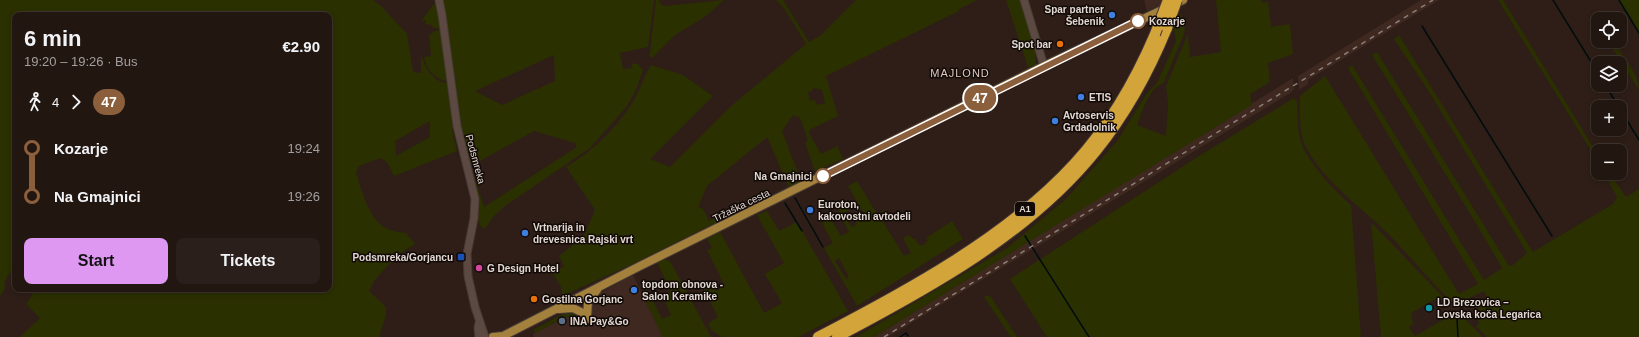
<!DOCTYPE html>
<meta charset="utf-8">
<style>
:root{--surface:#221611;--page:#2a1f1a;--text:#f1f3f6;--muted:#a29f9f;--line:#3f3531;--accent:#de98f2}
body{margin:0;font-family:Arial,sans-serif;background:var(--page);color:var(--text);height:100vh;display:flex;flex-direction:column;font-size:15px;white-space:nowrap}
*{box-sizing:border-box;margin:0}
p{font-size:13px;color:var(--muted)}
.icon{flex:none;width:22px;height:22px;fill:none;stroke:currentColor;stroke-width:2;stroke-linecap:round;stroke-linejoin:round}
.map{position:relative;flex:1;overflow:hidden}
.drawer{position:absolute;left:12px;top:12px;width:320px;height:280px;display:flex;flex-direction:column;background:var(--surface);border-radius:8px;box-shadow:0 2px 6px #0003,0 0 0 1px var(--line)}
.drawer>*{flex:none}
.badge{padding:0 8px;border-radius:13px;font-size:14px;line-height:26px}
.tools{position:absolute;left:1591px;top:12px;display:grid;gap:8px}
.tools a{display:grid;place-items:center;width:36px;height:36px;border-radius:8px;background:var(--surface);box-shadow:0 2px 6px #0003,0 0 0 1px var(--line);font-size:20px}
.map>.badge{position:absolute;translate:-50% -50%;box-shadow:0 0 0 2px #fff}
.legs{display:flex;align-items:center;gap:6px;height:44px;padding:0 12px;font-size:13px}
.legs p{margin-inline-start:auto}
.overview{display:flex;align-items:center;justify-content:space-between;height:68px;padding:0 12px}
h1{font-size:22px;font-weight:800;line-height:30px}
.button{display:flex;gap:8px;margin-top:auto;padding:8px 12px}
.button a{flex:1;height:46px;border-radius:8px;background:var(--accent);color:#111;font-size:16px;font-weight:800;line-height:46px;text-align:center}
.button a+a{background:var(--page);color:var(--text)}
ul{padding:0 12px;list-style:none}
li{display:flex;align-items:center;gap:14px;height:48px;font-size:15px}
li i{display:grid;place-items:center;width:6px;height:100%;margin:0 5px;background:currentColor}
li i::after{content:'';width:10px;height:10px;margin:-5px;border:3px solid;border-radius:50%;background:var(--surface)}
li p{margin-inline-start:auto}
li:first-child i{background:linear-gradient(#0000 50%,currentColor 0)}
li:last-child i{background:linear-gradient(currentColor 50%,#0000 0)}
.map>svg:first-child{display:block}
</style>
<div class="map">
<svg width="1639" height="337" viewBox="0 0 1639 337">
<rect width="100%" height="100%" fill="#2e1e17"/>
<path fill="#3e281f" d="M 1144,0 L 1172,0 L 1147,11 Z
M 1421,0 L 1439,0 L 1308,80 L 1308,84 L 1299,90 L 1298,76 Z
M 1293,78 L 1294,89 L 1290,93 L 888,337 L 874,337 Z
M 633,275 L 663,337 L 534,337 L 533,334 L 566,317 L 575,315 L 579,322 L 582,322 L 585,327 L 596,323 L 590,308 L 595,299 L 602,292 Z"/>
<path fill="#2b3000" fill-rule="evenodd" d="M 0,0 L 373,0 L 381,6 L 407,34 L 413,72 L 421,73 L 421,57 L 422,57 C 425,68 435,83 447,83 L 454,129 L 452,130 L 457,151 L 394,176 L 387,162 L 380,158 L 359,166 L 356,173 C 362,191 369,221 388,229 C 393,232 401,232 406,233 L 415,244 L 396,256 L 374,281 L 369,291 L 386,307 L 386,315 L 379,337 L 20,337 L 40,318 L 26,304 L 36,289 L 329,289 L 329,15 L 15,15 L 15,263 L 4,283 L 5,288 L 0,296 ZM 428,122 L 430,122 L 430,137 L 396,156 L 395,141 Z
M 442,0 L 654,0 L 648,47 L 620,53 L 623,69 L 632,68 L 631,63 L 638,64 L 643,70 L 636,90 L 627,106 L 590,148 L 505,206 L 493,217 L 485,229 L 480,226 L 478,219 L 462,138 ZM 554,55 L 555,81 L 502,105 L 475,91 ZM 534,131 L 575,143 L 577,147 L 484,207 L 471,166 Z
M 656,0 L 659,0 L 659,3 L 664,6 L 724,0 L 706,16 L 675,35 L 652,58 L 649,56 L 650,52 Z
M 776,0 L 783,0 L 809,42 L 821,35 L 856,0 L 977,0 L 959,9 L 959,11 L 826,76 L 838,116 L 809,130 L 809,133 L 821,154 L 837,146 L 843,159 L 841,160 L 815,171 L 805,143 L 808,140 L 800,118 L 793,115 L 782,131 L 801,181 L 789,187 L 767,137 L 707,186 L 698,207 L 703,209 L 709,221 L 718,217 L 719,221 L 628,266 L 562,296 L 561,287 L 553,273 L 564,266 L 559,256 L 584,236 L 595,210 L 566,167 C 593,151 619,126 635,98 C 641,88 644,75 651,65 L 683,75 L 713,96 L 650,159 L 670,167 L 730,107 L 806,44 L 784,8 ZM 813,88 L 822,90 L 825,103 L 817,105 L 815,100 L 810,101 L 808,92 L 812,91 Z
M 1006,0 L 1020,0 C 1024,12 1040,55 1035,65 L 1028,67 Z
M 1216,0 L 1261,0 L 1263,3 L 1268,1 L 1271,27 L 1290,24 L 1293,54 L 1268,63 L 1270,82 L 1250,94 L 1252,105 L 874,337 L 856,337 L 1007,248 L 1066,199 L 1118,140 L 1147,93 L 1157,83 L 1176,41 L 1174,29 L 1181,13 L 1185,30 L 1182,39 L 1164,82 L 1154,89 L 1148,98 L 1142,111 L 1137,125 L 1166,136 L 1168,104 L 1166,86 L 1187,36 L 1188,35 L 1190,57 L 1221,52 Z
M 1498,0 L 1503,0 L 1598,155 L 1598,162 Z
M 1618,0 L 1639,0 L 1639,34 Z
M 437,3 L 441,28 L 433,28 L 432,25 L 426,24 L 426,20 L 421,21 L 433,5 Z
M 441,30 L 447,81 C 435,80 426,68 424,57 L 431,56 L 429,35 L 435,31 Z
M 1399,35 L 1533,252 L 1613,204 L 1617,197 L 1604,173 L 1609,173 L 1626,197 L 1639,189 L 1639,337 L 1487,337 L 1476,326 L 1479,324 L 1477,314 L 1480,313 L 1476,302 L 1487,297 L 1484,291 L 1467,299 L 1458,308 C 1433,285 1412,258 1388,234 C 1363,208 1320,179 1305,145 C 1299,131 1300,115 1300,100 L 1300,96 L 1325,76 L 1459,294 L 1478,284 L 1348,68 L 1352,65 L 1484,280 L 1502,268 L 1474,220 L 1372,55 L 1377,52 L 1509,266 L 1513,265 L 1527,253 L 1428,90 L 1394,39 Z
M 1608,41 L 1613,41 C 1622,55 1639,74 1639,90 Z
M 1294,98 L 1297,102 C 1298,115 1297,130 1301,142 C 1308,163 1335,191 1351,205 L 1361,337 L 1047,337 L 1010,279 L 1199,156 Z
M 857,181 L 877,214 L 885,210 L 887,213 L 880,217 L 904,256 L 911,253 L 903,238 L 910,235 L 912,239 L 914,238 L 919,245 L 924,245 L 928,240 L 926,238 L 952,221 L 963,239 L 857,306 L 824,248 L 833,243 L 822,223 L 830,218 L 841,236 L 849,232 L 838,210 L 846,206 L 849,210 L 842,214 L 852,227 L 857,224 L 850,213 L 856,218 L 862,216 L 864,218 L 866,217 L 848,186 ZM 839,258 L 849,277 L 846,279 L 835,261 Z
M 767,211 L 779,231 L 797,222 L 848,311 L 798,337 L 722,337 L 711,330 L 708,323 L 718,317 L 702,286 L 710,282 L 716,291 L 725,286 L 707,250 L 712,248 L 707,238 L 720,232 L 764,313 L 782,303 L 765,274 L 784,263 L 757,215 Z
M 1371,222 L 1446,300 L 1444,303 L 1439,297 L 1411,313 L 1413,324 L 1409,327 L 1415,336 L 1448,317 L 1460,314 L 1483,337 L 1381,337 Z
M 664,259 L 670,261 L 711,337 L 663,337 L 646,302 L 652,299 L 662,319 L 671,315 L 662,295 L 671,292 L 657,262 Z
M 987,295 L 991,297 L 1017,337 L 1011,337 L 984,297 Z
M 573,313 L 580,318 L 577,319 L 575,315 L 570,318 L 566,317 L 535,333 L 533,330 L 563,314 Z"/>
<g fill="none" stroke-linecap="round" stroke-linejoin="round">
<path stroke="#010c0e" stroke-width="1.5" d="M 1553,0 L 1598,73
M 1619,0 L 1639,33
M 1422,26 L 1552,236
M 1605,85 L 1619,107
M 1620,109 L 1639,140
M 795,198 L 823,247
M 785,203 L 802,231
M 1025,236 L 1089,337
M 1457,319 L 1458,337
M 900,337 L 906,333 L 908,336"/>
<g stroke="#473a35" stroke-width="9">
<path id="minor" d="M 439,0 L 442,15 L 457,126 L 475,199 L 474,218 L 467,254 L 468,276 L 475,307 L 485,337
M 1024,0 L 1044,66
M 479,337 L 478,328 L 479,323"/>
</g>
<g stroke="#473a35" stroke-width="10">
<path id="major" d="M 559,309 L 573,308 L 585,314
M 587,319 L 588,301 L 597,290
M 493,337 L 503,336 L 640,266 L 1044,66 L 1183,0"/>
</g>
<g stroke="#473a35" stroke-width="12">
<path id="highway" d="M 818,337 C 905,292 1007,237 1074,164 C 1109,126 1135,81 1155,34
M 837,337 C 930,288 1029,234 1096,151 C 1126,114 1149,72 1167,28"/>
</g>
<use href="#minor" stroke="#5c4941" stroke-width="7"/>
<use href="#major" stroke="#a3803c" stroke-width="8"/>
<use href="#highway" stroke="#d2a439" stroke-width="10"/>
<path stroke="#8c7f79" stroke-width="1.5" stroke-dasharray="5 5" stroke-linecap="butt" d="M 884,337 L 1433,0"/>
<g stroke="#473a35" stroke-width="12" stroke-linecap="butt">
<path id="highway-bridge" d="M 1167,28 L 1177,0
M 1155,34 L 1168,0"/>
</g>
<use href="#highway-bridge" stroke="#d2a439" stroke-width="10"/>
</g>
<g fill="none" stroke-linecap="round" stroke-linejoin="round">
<g stroke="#fff" stroke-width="9">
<path id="line-1" d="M 823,176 L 1138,21"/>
</g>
<use href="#line-1" stroke="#8b5e3c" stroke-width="6"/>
</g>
<g fill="#3f7fe0" stroke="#110a07" stroke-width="1.5">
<circle cx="1112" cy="15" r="4"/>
<circle cx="1081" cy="97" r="4"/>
<circle cx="1055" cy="121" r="4"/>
<circle cx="810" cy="210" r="4"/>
<circle cx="525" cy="233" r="4"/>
<circle cx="634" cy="290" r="4"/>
</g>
<g fill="#fff" stroke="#8b5e3c" stroke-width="2">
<circle cx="1138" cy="21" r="7"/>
<circle cx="823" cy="176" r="7"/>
</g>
<g fill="#e8710a" stroke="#110a07" stroke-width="1.5">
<circle cx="1060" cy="44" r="4"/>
<circle cx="534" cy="299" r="4"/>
</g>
<rect fill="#1a4fb4" stroke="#110a07" stroke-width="1.5" x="457" y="253" width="8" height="8" rx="2"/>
<circle fill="#d1479c" stroke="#110a07" stroke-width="1.5" cx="479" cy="268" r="4"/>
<circle fill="#0f9aa8" stroke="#110a07" stroke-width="1.5" cx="1429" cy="308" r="4"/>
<circle fill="#5c6f8a" stroke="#110a07" stroke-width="1.5" cx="562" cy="321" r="4"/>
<g text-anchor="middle" stroke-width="3" stroke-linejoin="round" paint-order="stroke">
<rect fill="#110a07" stroke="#a39a95" stroke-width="1" x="1015" y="202" width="20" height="14" rx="3"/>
<g font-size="9" font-weight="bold" fill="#e2d7d2">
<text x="1025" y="212">A1</text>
</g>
<g font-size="10" font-weight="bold" fill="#e2d7d2" stroke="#110a07" text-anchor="start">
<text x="1104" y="13" text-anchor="end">Spar partner<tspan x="1104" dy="12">Šebenik</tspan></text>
<text x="1052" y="48" text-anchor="end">Spot bar</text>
<text x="1089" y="101">ETIS</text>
<text x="1063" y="119">Avtoservis<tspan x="1063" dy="12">Grdadolnik</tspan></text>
<text x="818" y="208">Euroton,<tspan x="818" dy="12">kakovostni avtodeli</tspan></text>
<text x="533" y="231">Vrtnarija in<tspan x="533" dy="12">drevesnica Rajski vrt</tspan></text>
<text x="453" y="261" text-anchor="end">Podsmreka/Gorjancu</text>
<text x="487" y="272">G Design Hotel</text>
<text x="642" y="288">topdom obnova -<tspan x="642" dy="12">Salon Keramike</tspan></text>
<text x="542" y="303">Gostilna Gorjanc</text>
<text x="1437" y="306">LD Brezovica –<tspan x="1437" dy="12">Lovska koča Legarica</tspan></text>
<text x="570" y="325">INA Pay&amp;Go</text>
</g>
<g font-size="10" font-weight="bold" fill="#e2d7d2" stroke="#110a07" text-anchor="start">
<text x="1149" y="25">Kozarje</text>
<text x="812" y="180" text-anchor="end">Na Gmajnici</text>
</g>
<g font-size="10" fill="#e2d7d2" stroke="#110a07">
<text transform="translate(476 159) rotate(75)" y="4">Podsmreka</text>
<text transform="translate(741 205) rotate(-26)" y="4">Tržaška cesta</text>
</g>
<g font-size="11" letter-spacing="1" fill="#dfc9bf" stroke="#110a07">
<text x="960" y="77">MAJLOND</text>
</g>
</g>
</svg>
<div class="tools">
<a><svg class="icon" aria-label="locate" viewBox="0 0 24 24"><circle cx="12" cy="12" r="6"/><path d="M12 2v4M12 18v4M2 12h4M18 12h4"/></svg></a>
<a><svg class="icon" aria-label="layers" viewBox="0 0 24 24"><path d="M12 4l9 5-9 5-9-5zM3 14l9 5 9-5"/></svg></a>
<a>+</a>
<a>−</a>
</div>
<b class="badge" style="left:980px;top:98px;background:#8b5e3c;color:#fff">47</b>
<section class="drawer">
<div class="overview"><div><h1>6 min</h1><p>19:20 – 19:26 · Bus</p></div><b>€2.90</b></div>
<div class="legs"><svg class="icon" aria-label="walk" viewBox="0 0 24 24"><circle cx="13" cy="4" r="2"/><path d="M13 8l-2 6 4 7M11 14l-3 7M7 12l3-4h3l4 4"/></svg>4<svg class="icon" aria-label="forward" viewBox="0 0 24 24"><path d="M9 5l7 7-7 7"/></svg><b class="badge" style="background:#8b5e3c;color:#fff">47</b></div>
<ul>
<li><i style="color:#8b5e3c"></i><b>Kozarje</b><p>19:24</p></li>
<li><i style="color:#8b5e3c"></i><b>Na Gmajnici</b><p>19:26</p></li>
</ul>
<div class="button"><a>Start</a><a>Tickets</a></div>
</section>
</div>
